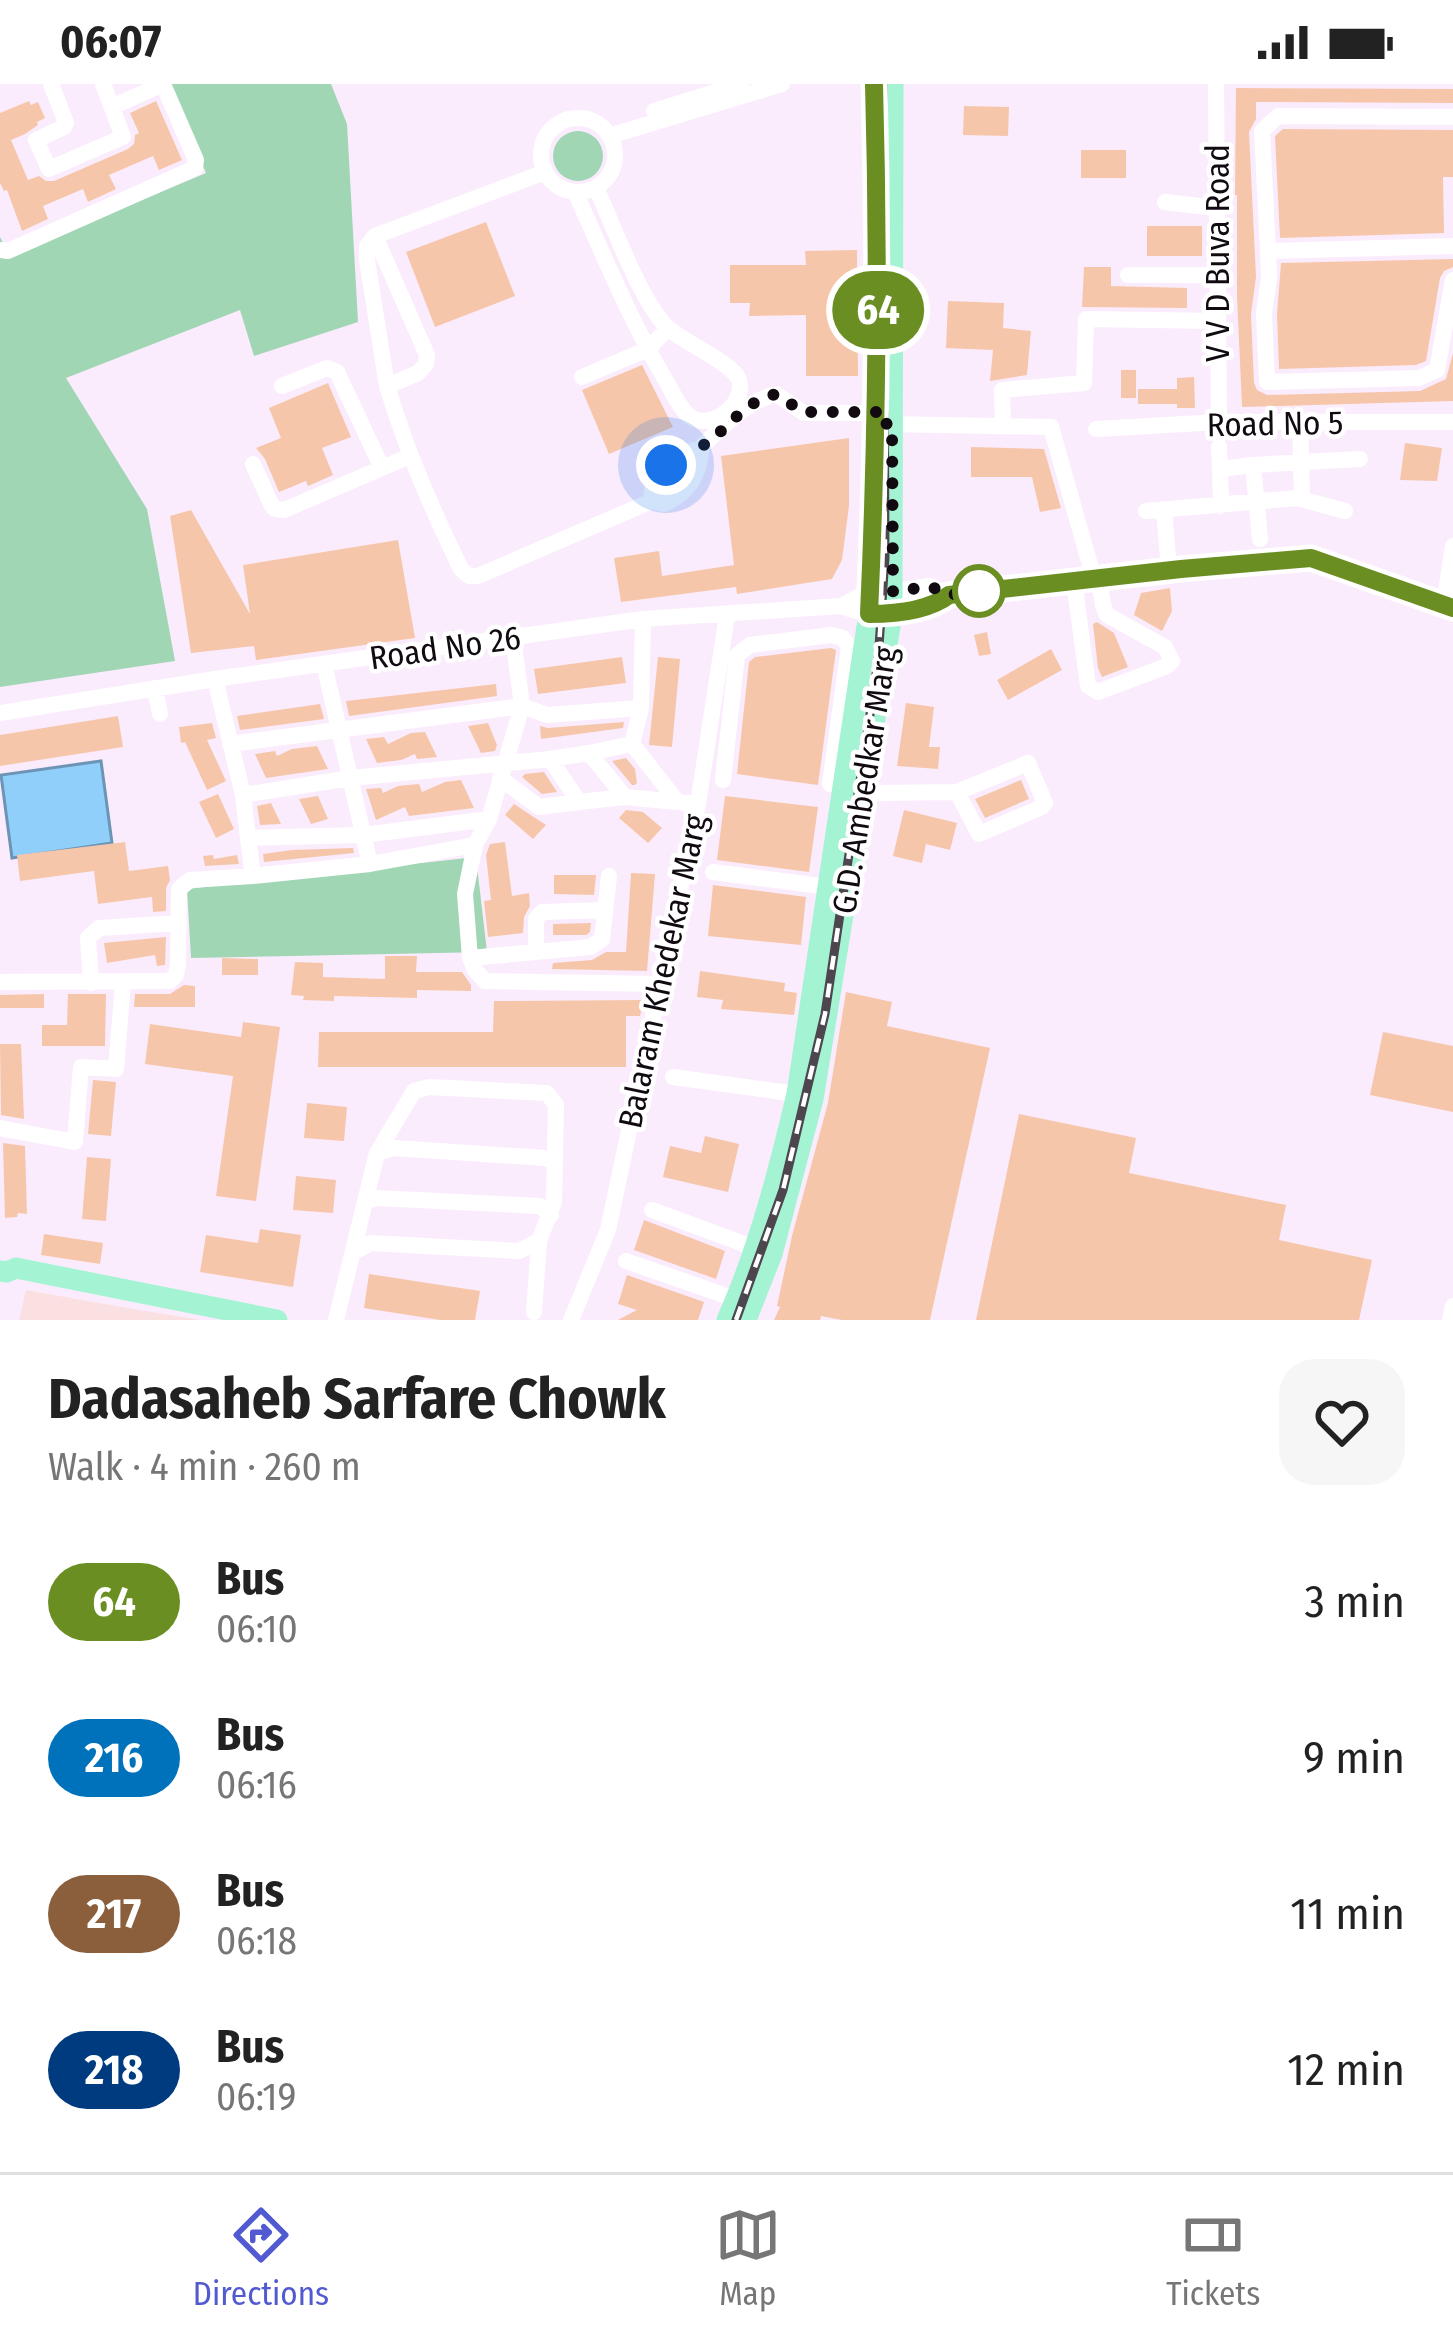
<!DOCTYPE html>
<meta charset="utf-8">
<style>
:root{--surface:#fff;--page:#f6f6f6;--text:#222;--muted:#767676;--line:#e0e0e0;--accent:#515ad0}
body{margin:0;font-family:"Fira Sans Condensed",sans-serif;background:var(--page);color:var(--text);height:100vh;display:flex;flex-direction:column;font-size:45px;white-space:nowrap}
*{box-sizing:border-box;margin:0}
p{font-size:39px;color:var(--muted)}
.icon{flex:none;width:66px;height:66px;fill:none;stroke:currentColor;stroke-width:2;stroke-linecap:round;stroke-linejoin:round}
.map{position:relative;height:1236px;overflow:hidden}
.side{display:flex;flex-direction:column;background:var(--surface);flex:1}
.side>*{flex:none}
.badge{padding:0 24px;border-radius:39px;font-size:42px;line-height:78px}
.you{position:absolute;width:60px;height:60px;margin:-30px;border:9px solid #fff;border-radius:50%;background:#1a73e8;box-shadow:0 0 0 18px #1a73e833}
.map>.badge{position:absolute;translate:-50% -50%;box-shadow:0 0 0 6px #fff}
.round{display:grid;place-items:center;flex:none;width:126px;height:126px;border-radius:36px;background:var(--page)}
.head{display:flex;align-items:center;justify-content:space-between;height:204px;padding:0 48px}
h1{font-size:57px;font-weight:700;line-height:90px}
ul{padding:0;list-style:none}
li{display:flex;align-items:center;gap:36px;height:156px;padding:0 48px}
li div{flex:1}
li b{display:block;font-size:45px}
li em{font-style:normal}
li .badge{min-width:132px;font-weight:700;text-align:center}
.status{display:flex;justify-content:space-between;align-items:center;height:84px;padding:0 60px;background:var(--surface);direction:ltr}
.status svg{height:33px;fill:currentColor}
.tabs{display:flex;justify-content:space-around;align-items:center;height:168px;border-top:3px solid var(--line);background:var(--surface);font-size:33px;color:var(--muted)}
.tabs a{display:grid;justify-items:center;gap:6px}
.tabs .active{color:var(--accent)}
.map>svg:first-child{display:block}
</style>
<div class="status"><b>06:07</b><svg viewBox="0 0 49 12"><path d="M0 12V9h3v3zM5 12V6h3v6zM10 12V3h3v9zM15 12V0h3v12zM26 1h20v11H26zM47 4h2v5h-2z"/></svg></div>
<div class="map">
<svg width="1453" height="1236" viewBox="0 0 1453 1236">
<rect width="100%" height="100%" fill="#fbecfd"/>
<path fill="#fbe0e2" d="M 26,1206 L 127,1224 L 201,1236 L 19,1236 Z"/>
<path fill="#a1d6b4" d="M 168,0 L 331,0 L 347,40 L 358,238 L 254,272 L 240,226 L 66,294 L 147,425 L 175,577 L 0,603 L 0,153 L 9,172 L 206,89 Z
M553 72a25 25 0 1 1 50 0a25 25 0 1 1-50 0Z
M 476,773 L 487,868 L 191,874 L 187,805 Z"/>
<path fill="#91cffb" stroke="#6b94b5" stroke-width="3" d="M 101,677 L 112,759 L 12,774 L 1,691 Z"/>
<path fill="#f6c6aa" d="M 1236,4 L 1453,5 L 1453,19 L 1256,18 L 1256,35 L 1249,48 L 1256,193 L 1251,230 L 1254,299 L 1257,306 L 1267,311 L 1420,307 L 1446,295 L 1453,269 L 1453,317 L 1242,323 L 1237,212 L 1237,111 L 1235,111 Z
M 29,17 L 31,21 L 38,18 L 45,34 L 37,38 L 38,41 L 25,50 L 11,56 L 28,96 L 39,92 L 46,97 L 54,97 L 128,65 L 134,60 L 135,51 L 139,49 L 130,29 L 156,17 L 182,76 L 159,86 L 153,72 L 109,91 L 116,105 L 88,118 L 83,105 L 43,122 L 48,135 L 22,147 L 7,106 L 4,107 L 0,99 L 0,29 Z
M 964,22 L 1009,23 L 1008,52 L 963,51 Z
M 1283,45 L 1453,46 L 1453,93 L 1443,93 L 1444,149 L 1280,154 L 1275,52 Z
M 1081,66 L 1126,66 L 1126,94 L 1081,94 Z
M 486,138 L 515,212 L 435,243 L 406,168 Z
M 1147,142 L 1202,142 L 1202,172 L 1147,172 Z
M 857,166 L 858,292 L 806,292 L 806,231 L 749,232 L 750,219 L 730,219 L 730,181 L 806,181 L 805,167 Z
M 1453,175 L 1453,183 L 1444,187 L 1440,194 L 1426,277 L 1416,281 L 1279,285 L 1277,230 L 1281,179 Z
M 1084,183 L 1111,183 L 1111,202 L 1187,204 L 1187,224 L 1082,223 Z
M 948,217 L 1004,219 L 1003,244 L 1031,247 L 1027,291 L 990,297 L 993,266 L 946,264 Z
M 642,281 L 673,343 L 609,370 L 582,306 Z
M 1121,286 L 1136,286 L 1136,314 L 1121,314 Z
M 1194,293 L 1195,324 L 1177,324 L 1177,320 L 1138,320 L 1138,305 L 1177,305 L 1177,294 Z
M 328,299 L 351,353 L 322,364 L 333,391 L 308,402 L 306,397 L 279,408 L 265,375 L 256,364 L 281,354 L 269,324 Z
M 849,354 L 849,422 L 842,476 L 832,495 L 737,510 L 736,503 L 621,518 L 614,474 L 659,467 L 662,492 L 734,481 L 721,372 Z
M 1405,359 L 1442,364 L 1437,397 L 1400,396 Z
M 971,363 L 1044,365 L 1061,424 L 1040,428 L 1032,393 L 971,393 Z
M 191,426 L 250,530 L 243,481 L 398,456 L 415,554 L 256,576 L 254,562 L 191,569 L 170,432 Z
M 1170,504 L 1172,527 L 1162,547 L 1134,531 L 1141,509 Z
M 1097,538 L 1114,549 L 1128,583 L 1102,593 L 1098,584 L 1093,540 Z
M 987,548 L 991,570 L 979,572 L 974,551 Z
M 831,564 L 836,566 L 818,701 L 737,690 L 749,578 L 755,573 Z
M 1051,565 L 1062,586 L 1008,616 L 997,596 Z
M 622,573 L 626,599 L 538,610 L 534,585 Z
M 658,573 L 680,575 L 672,663 L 649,661 Z
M 496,600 L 497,612 L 349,632 L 346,617 Z
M 906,619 L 934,623 L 929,663 L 940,663 L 938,685 L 897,682 Z
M 320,620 L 324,635 L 240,646 L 237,632 Z
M 118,632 L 123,663 L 0,682 L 0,651 Z
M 624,638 L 623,644 L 541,655 L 540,642 L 548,644 Z
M 212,639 L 216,654 L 207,656 L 226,697 L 207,706 L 185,658 L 181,659 L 179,643 Z
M 488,639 L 497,661 L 495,667 L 481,669 L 468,642 Z
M 425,648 L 437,673 L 417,675 L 415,670 L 401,676 L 377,679 L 366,655 L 384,653 L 388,660 L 411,649 Z
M 317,662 L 328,685 L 266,694 L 255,670 L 275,667 L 277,672 L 292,665 Z
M 626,674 L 635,685 L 637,699 L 635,701 L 632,701 L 612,677 Z
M 544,688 L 557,708 L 542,710 L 522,693 L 525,690 Z
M 461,696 L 474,724 L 409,732 L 405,723 L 376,736 L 366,705 L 381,704 L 383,709 L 398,702 L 419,700 L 422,708 L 445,698 Z
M 1021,696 L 1029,715 L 985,734 L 975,715 Z
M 218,710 L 234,745 L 216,754 L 199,718 Z
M 318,712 L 328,735 L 311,740 L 299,715 Z
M 725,712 L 818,723 L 809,788 L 717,776 Z
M 271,719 L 281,740 L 260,741 L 257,722 Z
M 514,720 L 546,741 L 533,755 L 505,731 Z
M 626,726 L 643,728 L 662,744 L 648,759 L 619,734 Z
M 904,726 L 957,739 L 950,766 L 926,760 L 922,779 L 893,772 Z
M 125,758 L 129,787 L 168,782 L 170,796 L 166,804 L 166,827 L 153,828 L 152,813 L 98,820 L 94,787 L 20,797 L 17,771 Z
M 505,758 L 512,812 L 529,809 L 530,822 L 524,833 L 523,849 L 488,853 L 484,817 L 491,816 L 486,771 L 490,760 Z
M 353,764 L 354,769 L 264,778 L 263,770 L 292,766 Z
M 213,771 L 214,775 L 237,771 L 239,780 L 205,782 L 203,772 Z
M 631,789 L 655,790 L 647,887 L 552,885 L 553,879 L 592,876 L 606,868 L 626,868 Z
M 554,791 L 596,791 L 594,811 L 554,810 Z
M 713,801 L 806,813 L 801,861 L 708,852 Z
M 591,839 L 590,848 L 586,851 L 553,851 L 553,840 Z
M 166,853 L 165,881 L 157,882 L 155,871 L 107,879 L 104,859 Z
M 385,872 L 417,872 L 416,888 L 462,888 L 471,901 L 471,907 L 417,906 L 417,914 L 334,912 L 334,917 L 303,916 L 304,912 L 291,911 L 295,878 L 323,879 L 323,893 L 385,895 Z
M 222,874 L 258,875 L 258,891 L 222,891 Z
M 700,887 L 785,899 L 784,907 L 797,909 L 794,931 L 721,925 L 723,916 L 697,913 Z
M 184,901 L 195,902 L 195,923 L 134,923 L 135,910 L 170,910 Z
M 846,908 L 892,918 L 887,942 L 990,964 L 930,1236 L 842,1236 L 821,1232 L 820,1236 L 774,1236 L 780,1223 L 777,1222 L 792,1152 L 828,1019 Z
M 44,910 L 44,924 L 0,924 L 0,911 Z
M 68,910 L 106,910 L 105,962 L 42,962 L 42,941 L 67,941 Z
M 644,916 L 640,932 L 626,932 L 626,983 L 318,983 L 319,948 L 493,948 L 494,917 Z
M 243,938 L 280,943 L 256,1117 L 216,1112 L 233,992 L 145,980 L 150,940 L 241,953 Z
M 1383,948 L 1453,962 L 1453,1028 L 1370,1011 Z
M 0,960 L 21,960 L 24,1035 L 1,1031 Z
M 93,996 L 116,998 L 111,1052 L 88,1050 Z
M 307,1019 L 347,1023 L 344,1057 L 304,1054 Z
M 1019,1030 L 1136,1054 L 1129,1089 L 1286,1121 L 1279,1156 L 1372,1176 L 1359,1236 L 976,1236 Z
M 705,1052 L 739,1060 L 728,1108 L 663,1093 L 670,1062 L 701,1069 Z
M 3,1059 L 25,1062 L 27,1130 L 18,1129 L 17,1133 L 5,1134 Z
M 87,1073 L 111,1075 L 106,1137 L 82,1135 Z
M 296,1092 L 336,1096 L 333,1129 L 293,1126 Z
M 644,1136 L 725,1167 L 716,1195 L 634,1166 Z
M 260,1145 L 301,1151 L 293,1203 L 200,1188 L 206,1151 L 258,1159 Z
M 44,1150 L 103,1159 L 100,1180 L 41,1171 Z
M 369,1190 L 480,1207 L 475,1236 L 440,1236 L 364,1224 Z
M 627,1191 L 704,1218 L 698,1236 L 618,1236 L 637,1226 L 618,1220 Z"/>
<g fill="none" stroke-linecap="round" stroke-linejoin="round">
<path stroke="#fff" stroke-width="16" d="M 51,0 L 66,39 L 64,43 L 36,56 L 49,85 L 123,53 L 103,0
M 1216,0 L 1219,338
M 654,27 L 741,0
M 1453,33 L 1278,32 L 1262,47 L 1268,167 L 1453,162
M541 71a37 37 0 1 1 74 0a37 37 0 1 1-74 0Z
M 609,52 L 782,0
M 545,88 L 375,152 L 367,162 L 367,176 L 387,302 C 407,368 431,423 461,485 L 469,492 L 478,492 L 652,417
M 575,108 C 603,169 628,232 662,290 C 670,303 676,318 686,329 C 705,351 747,322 739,296 C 734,279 683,259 666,242 C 639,214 614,142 596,104
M 1165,118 L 1216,124
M 375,152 L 427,271 L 426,280 L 418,289 L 387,302
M 0,166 L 8,167 L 195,84 L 196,76 L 163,0 L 112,23
M 1268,167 L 1269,194 L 1264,229 L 1267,298 L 1419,294 L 1437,286 L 1453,196
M 1128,191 L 1217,191
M 582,293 L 648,265 L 668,244
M 282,302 L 327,284 L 337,288 L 382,384
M 1300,338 L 1302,414
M 886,340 L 1051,343 L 1094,495
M 1003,342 L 1002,306 L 1084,299 L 1086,235 L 1217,237
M 1096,345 L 1219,338 L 1453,338
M 1219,363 L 1220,385
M 694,366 L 701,368 C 699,394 687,410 664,420 L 652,417 C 648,391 672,374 694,366 Z
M 698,366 C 722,344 744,318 776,310 L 804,329 L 877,329
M 253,380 L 271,420 L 275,425 L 284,426 L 410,372
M 1253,381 L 1360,375
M 1221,422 L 1220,385 L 1253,381 L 1260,455
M 1164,426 L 1169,486
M 1146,427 L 1297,414 L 1345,427
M 1074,497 L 1088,602 L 1098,608 L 1167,582 L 1172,577 L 1165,563 L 1107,531 L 1103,521 L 1099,494
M 1444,520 L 1453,462
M 841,522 L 860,512 L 930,502 L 949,511
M 513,553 L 522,622 L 489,735 L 475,761 L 465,810 L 470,874 L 475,886 L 485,897 L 660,900
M 215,595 L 243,711 L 248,754 L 363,751 L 489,735
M 155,604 L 160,630
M 0,629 L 215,595 L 643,535 L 841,522 C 873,535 921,532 949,511 L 1181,485 L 1311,474 L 1453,525
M 230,660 L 522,622 L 547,631 L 641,624
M 632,660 L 641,624 L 643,535
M 589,669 L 632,660 L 676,716
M 500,694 L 539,723 L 579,718 L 550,675 L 589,669 L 625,713 L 698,720
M 723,696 L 737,571 L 750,561 L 832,551 L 843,554 L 849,563 L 830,700
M 862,706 L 878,709 L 957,708 L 1028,679 L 1045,719 L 1042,723 L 979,750 L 957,708
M 243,711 L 351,694 L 550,675
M 579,718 L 625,713
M 248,754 L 253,792 L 370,780 L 324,580
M 370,780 L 475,761
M 713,788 L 829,803
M 536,868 L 536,835 L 542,828 L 605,826
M 470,874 L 591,863 L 602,855 L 609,792
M 0,898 L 170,897 L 176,891 L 178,881 L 179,805 L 190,796 L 253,792
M 91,899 L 88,854 L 99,844 L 179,839
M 673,993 L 797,1010 L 809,1014
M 0,1044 L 75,1058 L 81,983 L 116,985 L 123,899
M 377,1069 L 394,1064 L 545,1074 L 555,1078
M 365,1118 L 376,1114 L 540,1122 L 551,1131
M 652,1126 L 763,1167
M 626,1177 L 744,1218
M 534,1228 L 539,1157
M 336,1236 L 377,1069 L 414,1007 L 429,1003 L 547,1009 L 556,1021 L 554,1118 L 539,1157 L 519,1167 L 371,1159 L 353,1168
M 571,1236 L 608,1146 L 698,720 L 727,531
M 1450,1236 L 1453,1222"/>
<path stroke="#a4f3d3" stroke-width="21" d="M 0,1187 L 7,1188 L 16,1184 L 277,1236
M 727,1236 C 759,1164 779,1086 797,1010 L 869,529 L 877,329 L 878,114 L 874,0
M 746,1236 L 772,1170 L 813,1015 L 892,530 L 893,0"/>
<g stroke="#4e464e" stroke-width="9">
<path id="rail" d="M 736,1236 L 783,1106 L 825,930 L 878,577 L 885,474 L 883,0"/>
</g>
<use href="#rail" stroke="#fff" stroke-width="4.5" stroke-dasharray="14" stroke-linecap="butt"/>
</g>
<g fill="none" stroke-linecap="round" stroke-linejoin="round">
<g stroke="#fff" stroke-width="27">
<path id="line" d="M 874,0 C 879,177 877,353 869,530 C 896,530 928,527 949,511 L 1181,485 L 1311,474 L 1453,524"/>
</g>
<use href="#line" stroke="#6b8e23" stroke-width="18"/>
<path stroke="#110b11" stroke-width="12" stroke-dasharray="0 21.6" d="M 666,381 C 677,372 691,369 702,362 C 730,344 741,319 776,310 L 803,328 L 877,328 L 877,339 L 892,340 L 893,508 L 930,502 L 949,511 L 991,506 L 979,507"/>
</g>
<circle fill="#fff" stroke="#6b8e23" stroke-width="6" cx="979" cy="507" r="24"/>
<g text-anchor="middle" stroke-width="9" stroke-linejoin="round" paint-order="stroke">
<g font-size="33" fill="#110b11" stroke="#fff">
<text transform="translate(1217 169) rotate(-90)" y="12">V V D Buva Road</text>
<text transform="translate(1275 339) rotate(-1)" y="12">Road No 5</text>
<text transform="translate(445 563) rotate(-8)" y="12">Road No 26</text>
<text transform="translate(864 696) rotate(-81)" y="12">G.D. Ambedkar Marg</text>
<text transform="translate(662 887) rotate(-78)" y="12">Balaram Khedekar Marg</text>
</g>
</g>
</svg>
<div class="you" style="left:666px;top:381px"></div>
<b class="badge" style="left:878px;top:226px;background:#6b8e23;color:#fff">64</b>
</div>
<section class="side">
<div class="head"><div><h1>Dadasaheb Sarfare Chowk</h1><p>Walk · 4 min · 260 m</p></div><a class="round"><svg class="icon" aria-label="heart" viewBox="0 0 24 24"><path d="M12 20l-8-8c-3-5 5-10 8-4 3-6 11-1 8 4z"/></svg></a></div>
<ul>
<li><span class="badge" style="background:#6b8e23;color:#fff">64</span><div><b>Bus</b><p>06:10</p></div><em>3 min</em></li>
<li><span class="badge" style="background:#0072bc;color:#fff">216</span><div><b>Bus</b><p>06:16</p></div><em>9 min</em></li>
<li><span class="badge" style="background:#8b5e3c;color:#fff">217</span><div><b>Bus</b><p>06:18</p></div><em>11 min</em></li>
<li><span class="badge" style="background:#003b80;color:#fff">218</span><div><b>Bus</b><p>06:19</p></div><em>12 min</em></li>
</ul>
</section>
<nav class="tabs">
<a class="active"><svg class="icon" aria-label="directions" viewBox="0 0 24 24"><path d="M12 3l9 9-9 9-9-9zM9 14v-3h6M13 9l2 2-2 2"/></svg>Directions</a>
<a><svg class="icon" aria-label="map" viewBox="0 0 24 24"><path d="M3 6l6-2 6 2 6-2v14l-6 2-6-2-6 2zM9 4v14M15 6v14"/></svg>Map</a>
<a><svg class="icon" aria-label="tickets" viewBox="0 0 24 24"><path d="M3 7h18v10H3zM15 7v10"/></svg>Tickets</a>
</nav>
